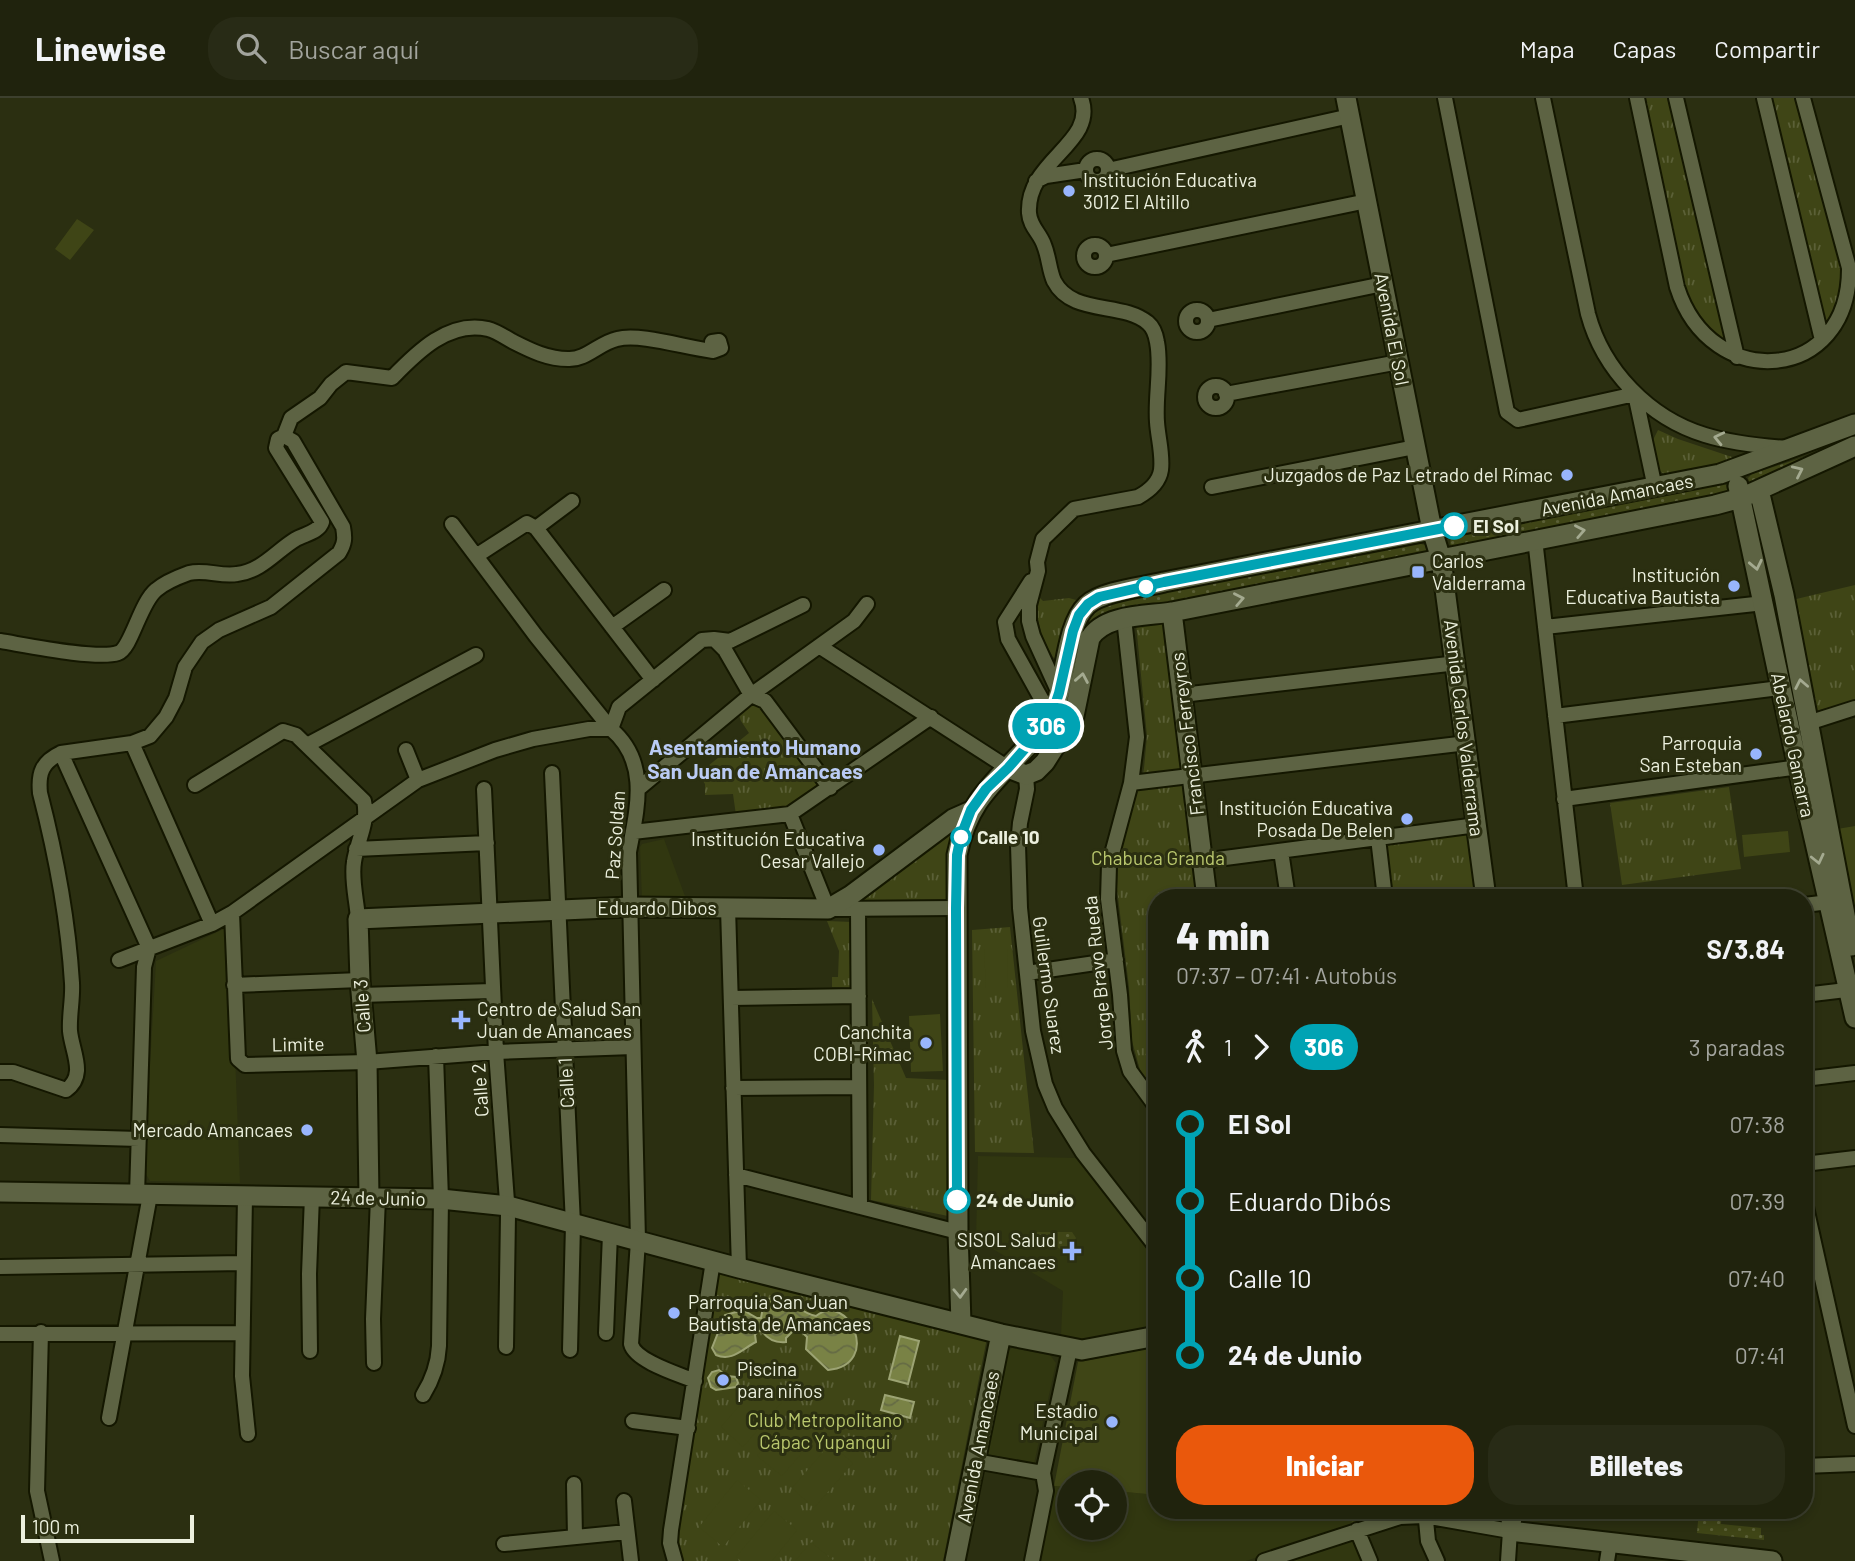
<!DOCTYPE html>
<html lang="es">
<meta charset="utf-8">
<style>
:root{--surface:#20230d;--page:#282b16;--text:#f1f3f6;--muted:#a2a49d;--line:#3d402e;--accent:#ea580c}
body{margin:0;font-family:Barlow,sans-serif;background:var(--page);color:var(--text);height:100vh;display:flex;flex-direction:column;font-size:26px;white-space:nowrap}
*{box-sizing:border-box;margin:0}
p{font-size:23px;color:var(--muted)}
.icon{flex:none;width:38px;height:38px;fill:none;stroke:currentColor;stroke-width:2;stroke-linecap:round;stroke-linejoin:round}
.map{position:relative;flex:1;overflow:hidden}
.drawer{position:absolute;left:1148px;top:791px;width:665px;height:630px;display:flex;flex-direction:column;background:var(--surface);border-radius:28px;box-shadow:0 4px 10px #0003,0 0 0 2px var(--line)}
.drawer>*{flex:none}
.badge{padding:0 14px;border-radius:23px;font-size:24px;line-height:46px}
.buttons{position:absolute;left:1057px;top:1372px;display:grid;gap:14px}
.buttons a{display:grid;place-items:center;width:70px;height:70px;border-radius:50%;background:var(--surface);box-shadow:0 4px 10px #0003,0 0 0 2px var(--line);font-size:35px}
.scale{position:absolute;left:21px;bottom:18px;width:173px;box-sizing:border-box;padding-left:7px;border:4px solid #ecf0de;border-top:0;font-size:19px;line-height:24px;white-space:nowrap;color:#ecf0de;-webkit-text-stroke:5px #2b2f11;paint-order:stroke}
.map>.badge{position:absolute;translate:-50% -50%;box-shadow:0 0 0 4px #fff}
.legs{display:flex;align-items:center;gap:10px;height:77px;padding:0 28px;font-size:23px}
.legs p{margin-inline-start:auto}
.summary{display:flex;align-items:center;justify-content:space-between;height:119px;padding:0 28px}
h1{font-size:38px;font-weight:800;line-height:52px}
.action{display:flex;gap:14px;margin-top:auto;padding:14px 28px}
.action a{flex:1;height:80px;border-radius:28px;background:var(--accent);color:#fff;font-size:28px;font-weight:800;line-height:80px;text-align:center}
.action a+a{background:var(--page);color:var(--text)}
ul{padding:0 28px;list-style:none}
li{display:flex;align-items:center;gap:24px;height:77px;font-size:26px}
li i{display:grid;place-items:center;width:10px;height:100%;margin:0 9px;background:currentColor}
li i::after{content:'';width:18px;height:18px;margin:-9px;border:5px solid;border-radius:50%;background:var(--surface)}
li p{margin-inline-start:auto}
li:first-child i{background:linear-gradient(#0000 50%,currentColor 0)}
li:last-child i{background:linear-gradient(currentColor 50%,#0000 0)}
header{display:flex;align-items:center;gap:42px;box-sizing:border-box;height:98px;padding:0 35px;background:var(--surface);border-bottom:2px solid var(--line)}
header strong{font-size:33px}
nav{display:flex;gap:38px;margin-inline-start:auto;font-size:24px}
.search{width:490px;height:63px;background:var(--page);display:flex;align-items:center;gap:18px;box-sizing:border-box;padding:0 24px;border-radius:28px;color:var(--muted);font-size:26px}
.map>svg:first-child{display:block}
</style>
<header>
<strong>Linewise</strong>
<div class="search"><svg class="icon" aria-label="search" viewBox="0 0 24 24"><circle cx="10" cy="10" r="6"/><path d="M15 15l6 6"/></svg>Buscar aquí</div>
<nav><a>Mapa</a><a>Capas</a><a>Compartir</a></nav>
</header>
<div class="map">
<svg width="1855" height="1463" viewBox="0 0 1855 1463">
<defs>
<pattern id="grass-dots" width="8" height="8" patternUnits="userSpaceOnUse" patternTransform="scale(1.75)"><rect width="8" height="8" fill="#3f4516"/><path d="M2 2h.1M6 6h.1" fill="none" stroke="#5b6037" stroke-width="1.8" stroke-linecap="round"/></pattern>
<pattern id="park-tufts" width="24" height="20" patternUnits="userSpaceOnUse" patternTransform="scale(1.75)"><rect width="24" height="20" fill="#3f4516"/><path d="M3 7l-1-3M5 7V3M7 7l1-3M15 17l-1-3M17 17v-4M19 17l1-3" fill="none" stroke="#5b6037"/></pattern>
<pattern id="water-waves" width="16" height="10" patternUnits="userSpaceOnUse" patternTransform="scale(1.75)"><rect width="16" height="10" fill="#798245"/><path d="M0 5q4-4 8 0t8 0" fill="none" stroke="#656b44"/></pattern>
</defs>
<rect width="100%" height="100%" fill="#2b2f11"/>
<path fill="#313710" d="M 664,741 L 686,801 L 642,802 L 640,749 L 642,746 Z
M 230,828 L 240,1085 L 150,1083 L 144,1073 L 156,863 Z
M 978,1058 L 1078,1060 L 1157,1165 L 1157,1227 L 1084,1242 L 1061,1237 L 1063,1193 L 976,1141 Z
M 1012,1250 L 1050,1257 L 1056,1265 L 1034,1366 L 982,1355 L 1005,1256 Z
M 1054,1388 L 1069,1389 L 1069,1430 L 1115,1430 L 1115,1393 L 1157,1397 L 1157,1412 L 1317,1412 L 1350,1415 L 1352,1427 L 1246,1463 L 1040,1463 Z
M 1355,1438 L 1364,1463 L 1280,1463 Z"/>
<path fill="url(#grass-dots)" d="M 1855,335 L 1855,344 L 1750,387 L 1748,380 L 1752,376 L 1810,357 Z
M 1720,385 L 1726,387 L 1728,396 L 1452,450 L 1450,445 L 1451,440 L 1456,437 Z
M 1417,445 L 1425,447 L 1427,454 L 1098,523 L 1075,603 L 1043,659 L 1029,661 L 1079,535 L 1092,512 L 1114,504 Z
M 1032,1134 L 1072,1134 L 1076,1140 L 1067,1155 Z
M 1699,1412 L 1722,1412 L 1721,1426 L 1761,1430 L 1761,1437 L 1764,1437 L 1764,1442 L 1697,1435 Z"/>
<path fill="url(#park-tufts)" d="M 1639,0 L 1670,0 L 1728,246 L 1710,235 L 1686,211 Z
M 1765,0 L 1798,0 L 1843,175 C 1840,195 1837,211 1824,227 Z
M 1658,332 L 1678,341 L 1735,360 L 1733,366 L 1666,378 L 1660,373 L 1653,342 Z
M 1855,487 L 1855,603 L 1815,613 L 1788,503 Z
M 1039,499 L 1043,503 L 1069,500 L 1076,502 L 1065,524 L 1058,562 L 1053,559 C 1042,539 1034,522 1039,499 Z
M 1166,523 L 1187,676 L 1143,681 L 1147,638 L 1136,526 Z
M 751,603 L 759,604 L 825,690 L 789,713 L 736,717 L 733,696 L 705,697 L 705,686 L 698,676 L 749,635 L 741,623 L 738,614 Z
M 1188,682 L 1201,800 L 1157,800 L 1157,999 L 1142,979 L 1132,943 L 1129,889 L 1117,791 L 1118,765 L 1129,716 L 1138,687 Z
M 1729,689 L 1741,771 L 1622,787 L 1610,705 Z
M 955,732 L 952,798 L 945,803 L 858,806 Z
M 1468,734 L 1477,800 L 1392,800 L 1385,745 Z
M 827,823 L 852,824 L 853,890 L 832,889 L 832,879 L 838,879 L 839,853 Z
M 1010,829 L 1034,1055 L 975,1054 L 972,832 Z
M 872,901 L 906,980 L 948,982 L 948,1118 L 871,1102 L 874,987 Z
M 716,1172 L 987,1240 L 943,1463 L 680,1463 L 676,1443 Z
M 1350,1412 L 1399,1412 L 1352,1427 Z"/>
<path fill="#3f4516" d="M 77,121 L 94,132 L 70,162 L 55,151 Z
M 1855,728 L 1855,829 L 1837,731 Z
M 1788,733 L 1790,754 L 1744,759 L 1742,737 Z
M 984,851 L 1007,851 L 1008,890 L 986,890 Z
M 940,916 L 943,973 L 911,974 L 909,918 Z
M 1157,1249 L 1157,1397 L 1115,1393 L 1115,1384 L 1069,1384 L 1069,1389 L 1054,1388 L 1078,1264 Z
M 759,1285 L 782,1304 L 743,1349 L 721,1329 Z
M 793,1315 L 818,1336 L 782,1378 L 757,1358 Z
M 830,1346 L 853,1365 L 814,1410 L 792,1390 Z
M 737,1382 L 761,1402 L 723,1449 L 699,1429 Z
M 774,1413 L 797,1432 L 772,1463 L 741,1463 L 736,1459 Z
M 811,1444 L 834,1463 L 795,1463 Z"/>
<path fill="url(#water-waves)" stroke="#9ca373" stroke-width="2" d="M 774,1199 C 793,1200 797,1214 816,1218 C 848,1192 883,1267 828,1272 L 806,1251 L 807,1239 L 800,1232 L 792,1234 L 786,1240 L 786,1244 C 776,1245 768,1242 762,1233 L 758,1233 L 755,1237 L 756,1244 C 742,1251 732,1264 716,1257 L 712,1250 L 725,1217 L 743,1212 L 757,1220 L 761,1220 L 764,1203 Z
M 900,1238 L 919,1243 L 908,1286 L 889,1281 Z
M 719,1272 L 727,1278 L 736,1279 L 738,1285 L 736,1289 L 716,1292 L 711,1289 L 708,1280 L 712,1274 Z
M 885,1297 L 914,1304 L 910,1320 L 881,1312 Z"/>
<g fill="none" stroke-linecap="round" stroke-linejoin="round">
<g stroke="#141700" stroke-width="18">
<path id="street" d="M 1445,0 L 1507,314 L 1518,322 L 1635,296
M 1543,0 L 1588,216 C 1603,272 1649,320 1705,337 C 1731,345 1759,348 1786,350
M 1637,0 L 1677,189 C 1711,296 1850,285 1849,170 L 1803,0
M 1676,0 L 1737,259
M 1764,0 L 1822,242
M1086 72a11 11 0 1 1 22 0a11 11 0 1 1-22 0Z
M 1108,72 L 1350,18
M 1036,83 L 1046,78 L 1086,72
M1084 158a11 11 0 1 1 22 0a11 11 0 1 1-22 0Z
M 1106,157 L 1367,103
M1186 223a11 11 0 1 1 22 0a11 11 0 1 1-22 0Z
M 1208,222 L 1383,186
M1205 299a11 11 0 1 1 22 0a11 11 0 1 1-22 0Z
M 1226,296 L 1399,264
M 1635,296 L 1655,390
M 1212,389 L 1415,349
M 452,426 L 536,538 L 611,631 C 650,664 637,711 629,754 L 638,1143 L 631,1246 C 635,1263 678,1276 695,1283
M 536,430 L 572,403
M 1535,441 L 1576,800
M 476,458 L 527,425 L 536,430 L 653,582
M 1124,520 L 1137,639 L 1131,685 L 1109,767 L 1108,801 L 1120,897 L 1124,953 L 1130,973 L 1157,1010
M 612,529 L 664,492
M 1545,529 L 1764,505
M 714,541 L 730,543 L 803,507
M 0,543 C 25,547 97,562 118,555 C 131,551 140,505 156,492 C 165,484 178,479 189,475 C 206,471 221,479 237,476 C 262,473 276,453 296,441 C 305,436 319,434 322,424 L 276,350 L 278,341 L 284,338 L 291,320 L 320,300 L 331,286 L 346,274 L 392,280 C 417,254 449,222 488,231 C 496,233 505,239 512,243 C 530,252 547,261 568,261 C 586,262 599,245 617,241 C 641,235 686,250 713,253 L 721,250 L 719,243 L 712,244 L 713,253
M 819,548 L 1008,670
M 1059,595 L 1033,538 L 1029,523 L 1029,507 L 1038,473 L 1037,464 L 1043,441 L 1074,411 L 1138,399 C 1149,393 1159,385 1161,372 C 1163,356 1158,340 1157,324 C 1155,298 1162,270 1157,244 C 1156,238 1154,230 1148,225 C 1122,203 1072,218 1054,183 C 1049,172 1049,159 1044,147 C 1040,135 1030,129 1029,115 C 1026,62 1098,45 1081,0
M 1182,597 L 1457,565
M 1555,618 L 1780,590
M 1808,625 L 1855,610
M 611,631 L 619,609 L 702,542 L 714,541 L 725,552 L 751,597 L 765,603 L 830,690
M 132,645 L 212,826
M 1026,646 L 1042,602 L 1008,541 L 1005,524 L 1031,483
M 307,647 L 476,557
M 406,652 L 418,682
M 61,655 L 149,850 L 144,869 L 137,1097
M 552,675 L 573,1126 L 570,1252
M 1026,677 L 1027,691 L 1020,725 L 1018,747 L 1020,810 L 1033,933 L 1045,986 L 1055,1010 L 1083,1055 L 1157,1150
M 1131,685 L 1467,645
M 195,687 L 283,633 L 296,637 L 364,703 C 369,724 357,743 354,764 C 351,782 357,803 358,821
M 484,691 L 496,954 L 508,1117 L 506,1249
M 638,691 L 751,597 L 854,523 L 867,506
M 1564,701 L 1806,668
M 790,716 L 828,811 L 955,810
M 633,734 L 790,716 L 931,619
M 1378,740 L 1385,800
M 356,751 L 487,745
M 1281,753 L 1288,800
M 1202,763 L 1477,727
M 1804,807 L 1838,803
M 728,810 L 739,1170
M 858,811 L 860,1109
M 232,815 L 238,961 L 245,967 L 367,964 L 496,954 L 633,949
M 119,862 L 212,826 L 232,815 L 418,682 L 495,652 L 533,641 L 589,631 L 611,631
M 1027,875 L 1116,862
M 234,887 L 360,882
M 361,897 L 492,893
M 1804,897 L 1855,891
M 731,900 L 859,898
M 0,974 L 13,974 L 66,992 C 87,977 72,954 70,933 C 69,917 73,901 72,885 C 68,821 56,757 40,695 C 38,675 42,664 61,655 L 132,645 L 150,638 L 166,619 L 176,600 L 185,569 L 202,544 L 219,532 L 271,509 L 339,455 C 345,445 345,440 343,429 L 293,343 L 284,338
M 1804,981 L 1855,975
M 733,990 L 859,989
M 0,1037 L 139,1041
M 1804,1066 L 1855,1060
M 736,1077 L 958,1134
M 245,1098 L 242,1278 L 248,1336
M 1804,1100 L 1855,1328
M 0,1169 L 243,1165
M 41,1234 L 37,1393 L 52,1463
M 606,1235 L 610,1136
M 0,1236 L 242,1235
M 310,1253 L 309,1176 L 312,1098
M 374,1265 L 373,1221 L 378,1100
M 423,1297 C 433,1281 438,1267 439,1248 L 441,1101 L 436,958
M 109,1320 L 150,1097
M 633,1323 L 688,1330
M 975,1363 L 1043,1375
M 1804,1368 L 1855,1366
M 574,1386 L 575,1439
M 624,1403 L 631,1463
M 1425,1412 L 1428,1443 L 1437,1463
M 1357,1432 L 1370,1463
M 504,1446 L 627,1434
M 675,1463 L 670,1445 L 671,1432 L 713,1163
M 1032,1463 L 1046,1393 L 1043,1375 L 1070,1251
M 1264,1463 L 1400,1419 L 1424,1418 L 1510,1433 L 1508,1463
M 1607,1463 L 1610,1444"/>
</g>
<g stroke="#141700" stroke-width="23">
<path id="secondary" d="M 1346,0 L 1432,432 L 1441,461 L 1486,800
M 1738,388 L 1798,670 L 1855,920
M 1759,392 L 1784,497 L 1851,848
M 1172,514 L 1207,800
M 1008,670 L 1026,677 L 1036,673 L 1045,664 L 1074,618 L 1090,540 C 1105,516 1147,518 1172,514 L 1715,407 L 1741,400 L 1855,348
M 0,1094 L 441,1101 L 508,1108 L 739,1170 L 1001,1236 L 1082,1252 L 1157,1238
M 369,1100 L 367,964 L 360,882 L 358,821 L 630,809 L 828,811 L 850,798 L 953,721 L 971,713
M 961,1225 L 958,1134 L 957,757 C 967,706 991,687 1025,651 C 1034,642 1043,634 1049,623 C 1067,592 1063,530 1087,507 C 1102,493 1144,489 1164,484 L 1720,376 L 1855,326
M 1513,1412 L 1510,1433 L 1772,1463
M 955,1463 L 1001,1236"/>
</g>
<use href="#street" stroke="#5d6343" stroke-width="14"/>
<use href="#secondary" stroke="#5d6343" stroke-width="19"/>
</g>
<defs><path id="oneway-chevron" d="M-2-3.5L2.5 0L-2 3.5" fill="none" stroke-width="1.6" stroke-linecap="round" stroke-linejoin="round" transform="scale(1.75)"/></defs>
<g stroke="#a4aa90">
<use href="#oneway-chevron" transform="translate(1719 340) rotate(-167)"/>
<use href="#oneway-chevron" transform="translate(1798 373) rotate(-25)"/>
<use href="#oneway-chevron" transform="translate(1580 433) rotate(-11)"/>
<use href="#oneway-chevron" transform="translate(1756 467) rotate(78)"/>
<use href="#oneway-chevron" transform="translate(1239 501) rotate(-11)"/>
<use href="#oneway-chevron" transform="translate(1082 580) rotate(-80)"/>
<use href="#oneway-chevron" transform="translate(1801 586) rotate(-101)"/>
<use href="#oneway-chevron" transform="translate(1818 761) rotate(77)"/>
<use href="#oneway-chevron" transform="translate(960 1195) rotate(88)"/>
</g>
<g fill="none" stroke-linecap="round" stroke-linejoin="round">
<g stroke="#fff" stroke-width="16">
<path id="line-1" d="M 957,1102 L 956,810 L 957,757 L 961,738 L 971,712 L 986,691 L 1008,670 L 1050,622 L 1059,595 L 1073,533 L 1079,517 L 1088,506 L 1099,499 L 1164,484 L 1454,428"/>
</g>
<use href="#line-1" stroke="#00a3b4" stroke-width="10"/>
</g>
<g fill="#98b5fd" stroke="#2b2f11" stroke-width="2.5">
<circle cx="1069" cy="93" r="7"/>
<circle cx="1567" cy="377" r="7"/>
<rect x="1411" y="467" width="14" height="14" rx="3.5"/>
<circle cx="1734" cy="488" r="7"/>
<circle cx="1756" cy="656" r="7"/>
<circle cx="1407" cy="721" r="7"/>
<circle cx="879" cy="752" r="7"/>
<path d="M457.5 911.5h7v7h7v7h-7v7h-7v-7h-7v-7h7z"/>
<circle cx="926" cy="945" r="7"/>
<circle cx="307" cy="1032" r="7"/>
<path d="M1068.5 1142.5h7v7h7v7h-7v7h-7v-7h-7v-7h7z"/>
<circle cx="674" cy="1215" r="7"/>
<circle cx="723" cy="1282" r="7"/>
<circle cx="1112" cy="1324" r="7"/>
</g>
<g fill="#fff" stroke="#00a3b4" stroke-width="3.5">
<circle cx="1454" cy="428" r="12"/>
<circle cx="1146" cy="489" r="9"/>
<circle cx="961" cy="739" r="9"/>
<circle cx="957" cy="1102" r="12"/>
</g>
<g text-anchor="middle" stroke-width="6" stroke-linejoin="round" paint-order="stroke">
<g font-size="19" fill="#ecf0de" stroke="#2b2f11" text-anchor="end">
<text x="1083" y="89" text-anchor="start">Institución Educativa<tspan x="1083" dy="22">3012 El Altillo</tspan></text>
<text x="1553" y="384">Juzgados de Paz Letrado del Rímac</text>
<text x="1432" y="470" text-anchor="start">Carlos<tspan x="1432" dy="22">Valderrama</tspan></text>
<text x="1720" y="484">Institución<tspan x="1720" dy="22">Educativa Bautista</tspan></text>
<text x="1742" y="652">Parroquia<tspan x="1742" dy="22">San Esteban</tspan></text>
<text x="1393" y="717">Institución Educativa<tspan x="1393" dy="22">Posada De Belen</tspan></text>
<text x="865" y="748">Institución Educativa<tspan x="865" dy="22">Cesar Vallejo</tspan></text>
<text x="477" y="918" text-anchor="start">Centro de Salud San<tspan x="477" dy="22">Juan de Amancaes</tspan></text>
<text x="912" y="941">Canchita<tspan x="912" dy="22">COBI-Rímac</tspan></text>
<text x="293" y="1039">Mercado Amancaes</text>
<text x="1056" y="1149">SISOL Salud<tspan x="1056" dy="22">Amancaes</tspan></text>
<text x="688" y="1211" text-anchor="start">Parroquia San Juan<tspan x="688" dy="22">Bautista de Amancaes</tspan></text>
<text x="737" y="1278" text-anchor="start">Piscina<tspan x="737" dy="22">para niños</tspan></text>
<text x="1098" y="1320">Estadio<tspan x="1098" dy="22">Municipal</tspan></text>
</g>
<g font-size="19" fill="#ecf0de" stroke="#2b2f11">
<text transform="translate(1392 231) rotate(79)" y="7">Avenida El Sol</text>
<text transform="translate(1617 397) rotate(-11)" y="7">Avenida Amancaes</text>
<text transform="translate(1464 630) rotate(83)" y="7">Avenida Carlos Valderrama</text>
<text transform="translate(1187 636) rotate(-97)" y="7">Francisco Ferreyros</text>
<text transform="translate(1793 647) rotate(78)" y="7">Abelardo Gamarra</text>
<text transform="translate(615 737) rotate(-86)" y="7">Paz Soldan</text>
<text x="657" y="817">Eduardo Dibos</text>
<text transform="translate(1098 875) rotate(-96)" y="7">Jorge Bravo Rueda</text>
<text transform="translate(1049 887) rotate(82)" y="7">Guillermo Suarez</text>
<text transform="translate(362 908) rotate(-94)" y="7">Calle 3</text>
<text transform="translate(298 946) rotate(-1)" y="7">Limite</text>
<text transform="translate(566 985) rotate(-93)" y="7">Calle 1</text>
<text transform="translate(480 992) rotate(-94)" y="7">Calle 2</text>
<text transform="translate(378 1100) rotate(1)" y="7">24 de Junio</text>
<text transform="translate(978 1349) rotate(-79)" y="7">Avenida Amancaes</text>
</g>
<g font-size="19" font-weight="bold" fill="#ecf0de" stroke="#2b2f11" text-anchor="start">
<text x="1473" y="435">El Sol</text>
<text x="977" y="746">Calle 10</text>
<text x="976" y="1109">24 de Junio</text>
</g>
<g font-size="19" fill="#bac86e" stroke="#2b2f11">
<text x="1158" y="767">Chabuca Granda</text>
<text x="825" y="1329">Club Metropolitano<tspan x="825" dy="22">Cápac Yupanqui</tspan></text>
</g>
<g font-size="21" font-weight="bold" fill="#bacbf4" stroke="#2b2f11">
<text x="755" y="657">Asentamiento Humano<tspan x="755" dy="24">San Juan de Amancaes</tspan></text>
</g>
</g>
</svg>
<div class="buttons">
<a><svg class="icon" aria-label="locate" viewBox="0 0 24 24"><circle cx="12" cy="12" r="6"/><path d="M12 2v4M12 18v4M2 12h4M18 12h4"/></svg></a>
</div>
<div class="scale">100 m</div>
<b class="badge" style="left:1046px;top:628px;background:#00a3b4;color:#fff">306</b>
<section class="drawer">
<div class="summary"><div><h1>4 min</h1><p>07:37 – 07:41 · Autobús</p></div><b>S/3.84</b></div>
<div class="legs"><svg class="icon" aria-label="walk" viewBox="0 0 24 24"><circle cx="13" cy="4" r="2"/><path d="M13 8l-2 6 4 7M11 14l-3 7M7 12l3-4h3l4 4"/></svg>1<svg class="icon" aria-label="forward" viewBox="0 0 24 24"><path d="M9 5l7 7-7 7"/></svg><b class="badge" style="background:#00a3b4;color:#fff">306</b><p>3 paradas</p></div>
<ul>
<li><i style="color:#00a3b4"></i><b>El Sol</b><p>07:38</p></li>
<li><i style="color:#00a3b4"></i><span>Eduardo Dibós</span><p>07:39</p></li>
<li><i style="color:#00a3b4"></i><span>Calle 10</span><p>07:40</p></li>
<li><i style="color:#00a3b4"></i><b>24 de Junio</b><p>07:41</p></li>
</ul>
<div class="action"><a>Iniciar</a><a>Billetes</a></div>
</section>
</div>
